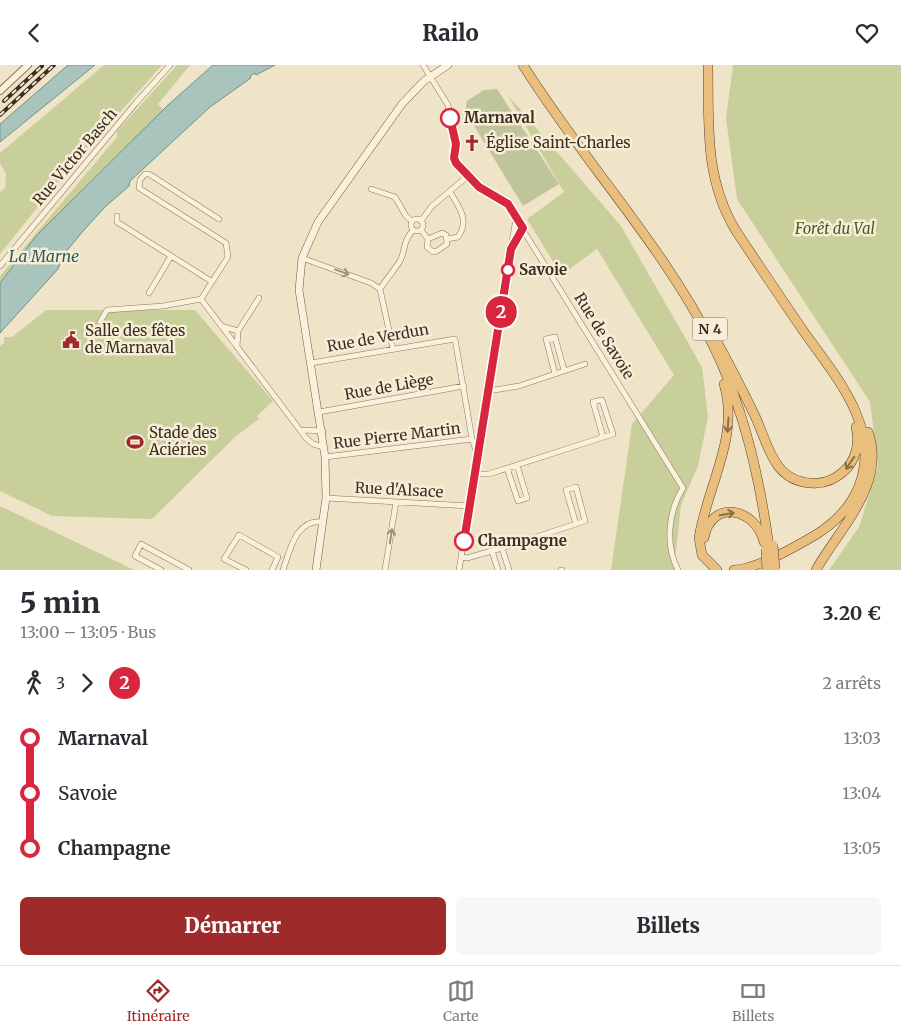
<!DOCTYPE html>
<html lang="fr">
<meta charset="utf-8">
<style>
:root{--surface:#fff;--page:#f7f7f7;--text:#2b2b33;--muted:#7c7c81;--line:#e1e1e2;--accent:#9e2a2b}
body{margin:0;font-family:Merriweather,serif;background:var(--page);color:var(--text);height:100vh;display:flex;flex-direction:column;font-size:19px;white-space:nowrap}
*{box-sizing:border-box;margin:0}
p{font-size:16px;color:var(--muted)}
.icon{flex:none;width:28px;height:28px;fill:none;stroke:currentColor;stroke-width:2;stroke-linecap:round;stroke-linejoin:round}
.map{position:relative;height:505px;overflow:hidden}
.sheet{display:flex;flex-direction:column;background:var(--surface);flex:1}
.sheet>*{flex:none}
.badge{padding:0 10px;border-radius:16px;font-size:18px;line-height:32px}
.map>.badge{position:absolute;translate:-50% -50%;box-shadow:0 0 0 2px #fff}
.legs{display:flex;align-items:center;gap:8px;height:55px;padding:0 20px;font-size:16px}
.legs p{margin-inline-start:auto}
.head{display:flex;align-items:center;justify-content:space-between;height:85px;padding:0 20px}
h1{font-size:28px;font-weight:800;line-height:38px}
.action{display:flex;gap:10px;margin-top:auto;padding:10px 20px}
.action a{flex:1;height:58px;border-radius:8px;background:var(--accent);color:#fff;font-size:20px;font-weight:800;line-height:58px;text-align:center}
.action a+a{background:var(--page);color:var(--text)}
ul{padding:0 20px;list-style:none}
li{display:flex;align-items:center;gap:18px;height:55px;font-size:19px}
li i{display:grid;place-items:center;width:8px;height:100%;margin:0 6px;background:currentColor}
li i::after{content:'';width:12px;height:12px;margin:-6px;border:4px solid;border-radius:50%;background:var(--surface)}
li p{margin-inline-start:auto}
li:first-child i{background:linear-gradient(#0000 50%,currentColor 0)}
li:last-child i{background:linear-gradient(currentColor 50%,#0000 0)}
header{display:flex;justify-content:space-between;align-items:center;height:65px;padding:0 20px;background:var(--surface);font-size:22px;font-weight:800}
.tabs{display:flex;justify-content:space-around;align-items:center;height:70px;border-top:1px solid var(--line);background:var(--surface);font-size:14px;color:var(--muted)}
.tabs a{display:grid;justify-items:center;gap:2px}
.tabs .on{color:var(--accent)}
.map>svg:first-child{display:block}
</style>
<header><svg class="icon" aria-label="back" viewBox="0 0 24 24"><path d="M15 5l-7 7 7 7"/></svg>Railo<svg class="icon" aria-label="heart" viewBox="0 0 24 24"><path d="M12 20l-8-8c-3-5 5-10 8-4 3-6 11-1 8 4z"/></svg></header>
<div class="map">
<svg width="901" height="505" viewBox="0 0 901 505">
<rect width="100%" height="100%" fill="#f0e4c8"/>
<path fill="#c9cf9b" d="M 104,0 L 162,0 L 57,118 L 0,189 L 0,127 L 5,123 L 6,109 L 0,98 L 0,88 Z
M 177,0 L 190,0 L 158,39 L 166,48 L 0,229 L 0,211 L 117,72 L 117,66 Z
M 733,0 L 901,0 L 901,505 L 829,505 L 859,462 L 878,401 L 870,337 L 737,134 L 726,53 Z
M 507,29 L 621,161 L 702,302 L 708,352 L 698,401 L 681,440 L 674,505 L 611,505 L 632,359 L 674,310 L 597,184 L 561,210 L 527,154 L 564,127 Z
M 46,245 L 195,245 L 273,336 L 257,351 L 259,354 L 236,371 L 152,454 L 52,451 L 0,426 L 0,281 L 4,278 L 4,272 L 12,272 Z
M 0,441 L 122,499 L 134,505 L 0,505 Z"/>
<path fill="#bfc49a" d="M 497,24 L 559,119 L 523,141 L 465,46 L 467,36 L 484,25 Z"/>
<path fill="#a9c4bc" stroke="#6f938a" d="M 68,0 L 95,0 L 0,77 L 0,59 Z
M 213,0 L 275,0 L 256,10 L 255,8 L 250,11 L 251,13 L 210,42 L 130,116 L 129,121 L 105,142 L 84,165 L 64,189 L 58,204 L 0,268 L 0,218 L 37,170 L 168,40 Z"/>
<g fill="none" stroke-linecap="round" stroke-linejoin="round">
<g stroke="#8d765c" stroke-width="6">
<path id="minor" d="M 423,0 L 448,40 L 456,79 L 454,93 L 456,98 L 479,122 L 508,139 L 522,161 L 523,166 L 513,181
M 371,124 L 395,132 L 406,151 L 412,156
M 117,151 L 117,157 L 211,216
M411 160a6 6 0 1 1 12 0a6 6 0 1 1-12 0Z
M 421,156 L 432,141 L 468,111
M 421,165 L 428,174 L 427,182 L 433,187 L 437,186 L 447,179 L 446,170 L 442,168 L 428,174
M 523,165 L 683,423 C 668,447 665,480 678,505
M 447,174 L 458,172 C 470,155 459,142 450,127
M 302,193 L 371,218 L 380,224
M 0,201 L 135,39 L 170,0
M 149,228 L 171,191
M 201,234 L 228,192 L 226,178 L 139,123 L 140,115 L 145,109 L 149,109 L 219,154
M 201,234 L 306,373 L 313,379 L 324,382
M 100,257 L 107,245 L 163,241 L 201,234
M 221,261 L 238,266 L 259,233
M 237,282 L 238,266
M 393,284 L 380,224 C 384,217 400,198 401,194 C 406,181 403,177 413,165
M 311,298 L 455,274 L 472,374 L 478,391
M 555,309 L 546,274 L 555,272 L 564,305
M 488,326 L 519,321 L 585,299
M 319,347 L 464,321
M 303,365 L 323,366
M 325,392 L 472,374
M 507,403 L 518,436 L 527,433 L 517,400
M 475,409 L 489,409 L 613,369 L 602,335 L 593,337 L 603,372
M 326,433 L 470,441
M 502,483 L 585,456 L 576,422 L 566,425 L 576,459
M 492,486 L 498,505
M 462,492 L 467,493 L 502,483 L 509,505
M 161,505 L 135,491 L 141,479 L 189,505
M 246,505 L 224,494 L 239,470 L 278,492 L 272,505
M 283,505 C 290,485 296,453 323,457
M 385,505 L 396,437
M 459,505 L 516,153
M 561,505 L 562,505"/>
</g>
<g stroke="#8d765c" stroke-width="8">
<path id="tertiary" d="M 0,26 L 28,0"/>
</g>
<g stroke="#6f573f" stroke-width="8">
<path id="secondary" d="M 316,505 L 326,433 L 325,392 L 299,225 L 302,193 L 318,157 L 402,39 L 424,16 L 448,0"/>
</g>
<g stroke="#5b4430" stroke-width="10">
<path id="trunk" d="M 523,0 C 583,96 663,180 714,282 C 744,344 760,414 769,482
M 708,0 C 709,60 704,113 736,166 C 758,199 780,232 802,264 C 834,310 882,361 859,421 C 851,441 836,457 817,469 C 797,481 757,504 734,505
M 717,277 C 730,301 742,324 754,349 C 768,377 772,416 811,418 C 822,419 834,415 843,407 C 856,396 860,378 856,362
M 704,473 C 711,434 755,442 764,477
M 717,505 L 702,490 L 699,473 C 707,421 740,372 724,319
M 816,505 C 839,464 887,419 868,367"/>
</g>
<use href="#minor" stroke="#faf1dc" stroke-width="5"/>
<use href="#tertiary" stroke="#faf1dc" stroke-width="6"/>
<use href="#secondary" stroke="#faf1dc" stroke-width="7"/>
<use href="#trunk" stroke="#eabe7c" stroke-width="9"/>
<g stroke="#3d2e20" stroke-width="4">
<path id="rail" d="M 4,36 L 42,1
M 0,50 L 54,0"/>
</g>
<use href="#rail" stroke="#f7eed8" stroke-width="2" stroke-dasharray="5.5" stroke-linecap="butt"/>
<g stroke="#5b4430" stroke-width="10" stroke-linecap="butt">
<path id="trunk-bridge" d="M 773,480 L 775,504
M 766,484 L 767,505"/>
</g>
<use href="#trunk-bridge" stroke="#eabe7c" stroke-width="9"/>
</g>
<defs><path id="oneway-shaft" d="M-6 0H5M1.5-3L5.5 0L1.5 3" fill="none" stroke-width="1.6" stroke-linecap="round" stroke-linejoin="round" transform="scale(1.25)"/></defs>
<g stroke="#9c907e">
<use href="#oneway-shaft" transform="translate(342 207) rotate(20)"/>
<use href="#oneway-shaft" transform="translate(391 471) rotate(-81)"/>
</g>
<g stroke="#8b6f49">
<use href="#oneway-shaft" transform="translate(728 360) rotate(94)"/>
<use href="#oneway-shaft" transform="translate(850 398) rotate(124)"/>
<use href="#oneway-shaft" transform="translate(727 449) rotate(-10)"/>
</g>
<g fill="none" stroke-linecap="round" stroke-linejoin="round">
<g stroke="#fff" stroke-width="11">
<path id="line-1" d="M 450,53 L 456,79 L 454,93 L 456,98 L 479,122 L 508,139 L 523,163 L 511,184 L 464,476"/>
</g>
<use href="#line-1" stroke="#d7263d" stroke-width="8"/>
</g>
<defs>
<g id="church-bare" transform="scale(1.35)"><path d="M-1.2-6h2.4v3.5h3.3v2.4h-3.3V6h-2.4V-.1h-3.3v-2.4h3.3Z" fill="#9e2a2b" stroke="#f7eed8" stroke-width="2.5" paint-order="stroke"/></g>
<g id="civic-bare" transform="scale(1.35)"><path d="M-.6-6.5H3V-4.5H.6V-3L4-1V1h2V6H-6V1h2V-1L-.6-3ZM-1.2 2.5V6h2.4V2.5Z" fill="#9e2a2b" stroke="#f7eed8" stroke-width="2.5" paint-order="stroke"/></g>
<g id="stadium-bare" transform="scale(1.35)"><path d="M0-5a6.5 5 0 1 0 0 10a6.5 5 0 1 0 0-10ZM-3.5-1.8h7v3.6h-7Z" fill="#9e2a2b" stroke="#f7eed8" stroke-width="2.5" paint-order="stroke"/></g>
</defs>
<g fill-rule="evenodd">
<use href="#church-bare" x="472" y="78"/>
<use href="#civic-bare" x="71" y="275"/>
<use href="#stadium-bare" x="135" y="377"/>
</g>
<g fill="#fff" stroke="#d7263d" stroke-width="2.5">
<circle cx="450" cy="53" r="9"/>
<circle cx="508" cy="205" r="6"/>
<circle cx="464" cy="476" r="9"/>
</g>
<g text-anchor="middle" stroke-width="5" stroke-linejoin="round" paint-order="stroke">
<rect fill="#f7eed8" stroke="#756857" stroke-width="1" x="692.5" y="252.5" width="35" height="23" rx="4"/>
<g font-size="14" font-weight="bold" fill="#3d2e20">
<text x="710" y="269">N 4</text>
</g>
<g font-size="15" font-weight="bold" fill="#3d2e20" stroke="#f7eed8" text-anchor="start">
<text x="464" y="58">Marnaval</text>
<text x="519" y="210">Savoie</text>
<text x="478" y="481">Champagne</text>
</g>
<g font-size="15" fill="#3d2e20" stroke="#f7eed8" text-anchor="start">
<text x="486" y="83">Église Saint-Charles</text>
<text x="85" y="271">Salle des fêtes<tspan x="85" dy="17">de Marnaval</tspan></text>
<text x="149" y="373">Stade des<tspan x="149" dy="17">Aciéries</tspan></text>
</g>
<g font-size="15" fill="#3d2e20" stroke="#f7eed8">
<text transform="translate(75 92) rotate(-50)" y="5">Rue Victor Basch</text>
<text transform="translate(604 271) rotate(58)" y="5">Rue de Savoie</text>
<text transform="translate(378 273) rotate(-10)" y="5">Rue de Verdun</text>
<text transform="translate(389 322) rotate(-10)" y="5">Rue de Liège</text>
<text transform="translate(397 371) rotate(-7)" y="5">Rue Pierre Martin</text>
<text transform="translate(399 425) rotate(3)" y="5">Rue d'Alsace</text>
</g>
<g font-size="15" font-style="italic" fill="#4d5a26" stroke="#f7eed8">
<text x="835" y="169">Forêt du Val</text>
</g>
<g font-size="16" font-style="italic" fill="#2f5d5a" stroke="#f7eed8">
<text x="44" y="197">La Marne</text>
</g>
</g>
</svg>
<b class="badge" style="left:501px;top:247px;background:#d7263d;color:#fff">2</b>
</div>
<section class="sheet">
<div class="head"><div><h1>5 min</h1><p>13:00 – 13:05 · Bus</p></div><b>3.20 €</b></div>
<div class="legs"><svg class="icon" aria-label="walk" viewBox="0 0 24 24"><circle cx="13" cy="4" r="2"/><path d="M13 8l-2 6 4 7M11 14l-3 7M7 12l3-4h3l4 4"/></svg>3<svg class="icon" aria-label="forward" viewBox="0 0 24 24"><path d="M9 5l7 7-7 7"/></svg><b class="badge" style="background:#d7263d;color:#fff">2</b><p>2 arrêts</p></div>
<ul>
<li><i style="color:#d7263d"></i><b>Marnaval</b><p>13:03</p></li>
<li><i style="color:#d7263d"></i><span>Savoie</span><p>13:04</p></li>
<li><i style="color:#d7263d"></i><b>Champagne</b><p>13:05</p></li>
</ul>
<div class="action"><a>Démarrer</a><a>Billets</a></div>
</section>
<nav class="tabs">
<a class="on"><svg class="icon" aria-label="directions" viewBox="0 0 24 24"><path d="M12 3l9 9-9 9-9-9zM9 14v-3h6M13 9l2 2-2 2"/></svg>Itinéraire</a>
<a><svg class="icon" aria-label="map" viewBox="0 0 24 24"><path d="M3 6l6-2 6 2 6-2v14l-6 2-6-2-6 2zM9 4v14M15 6v14"/></svg>Carte</a>
<a><svg class="icon" aria-label="tickets" viewBox="0 0 24 24"><path d="M3 7h18v10H3zM15 7v10"/></svg>Billets</a>
</nav>
